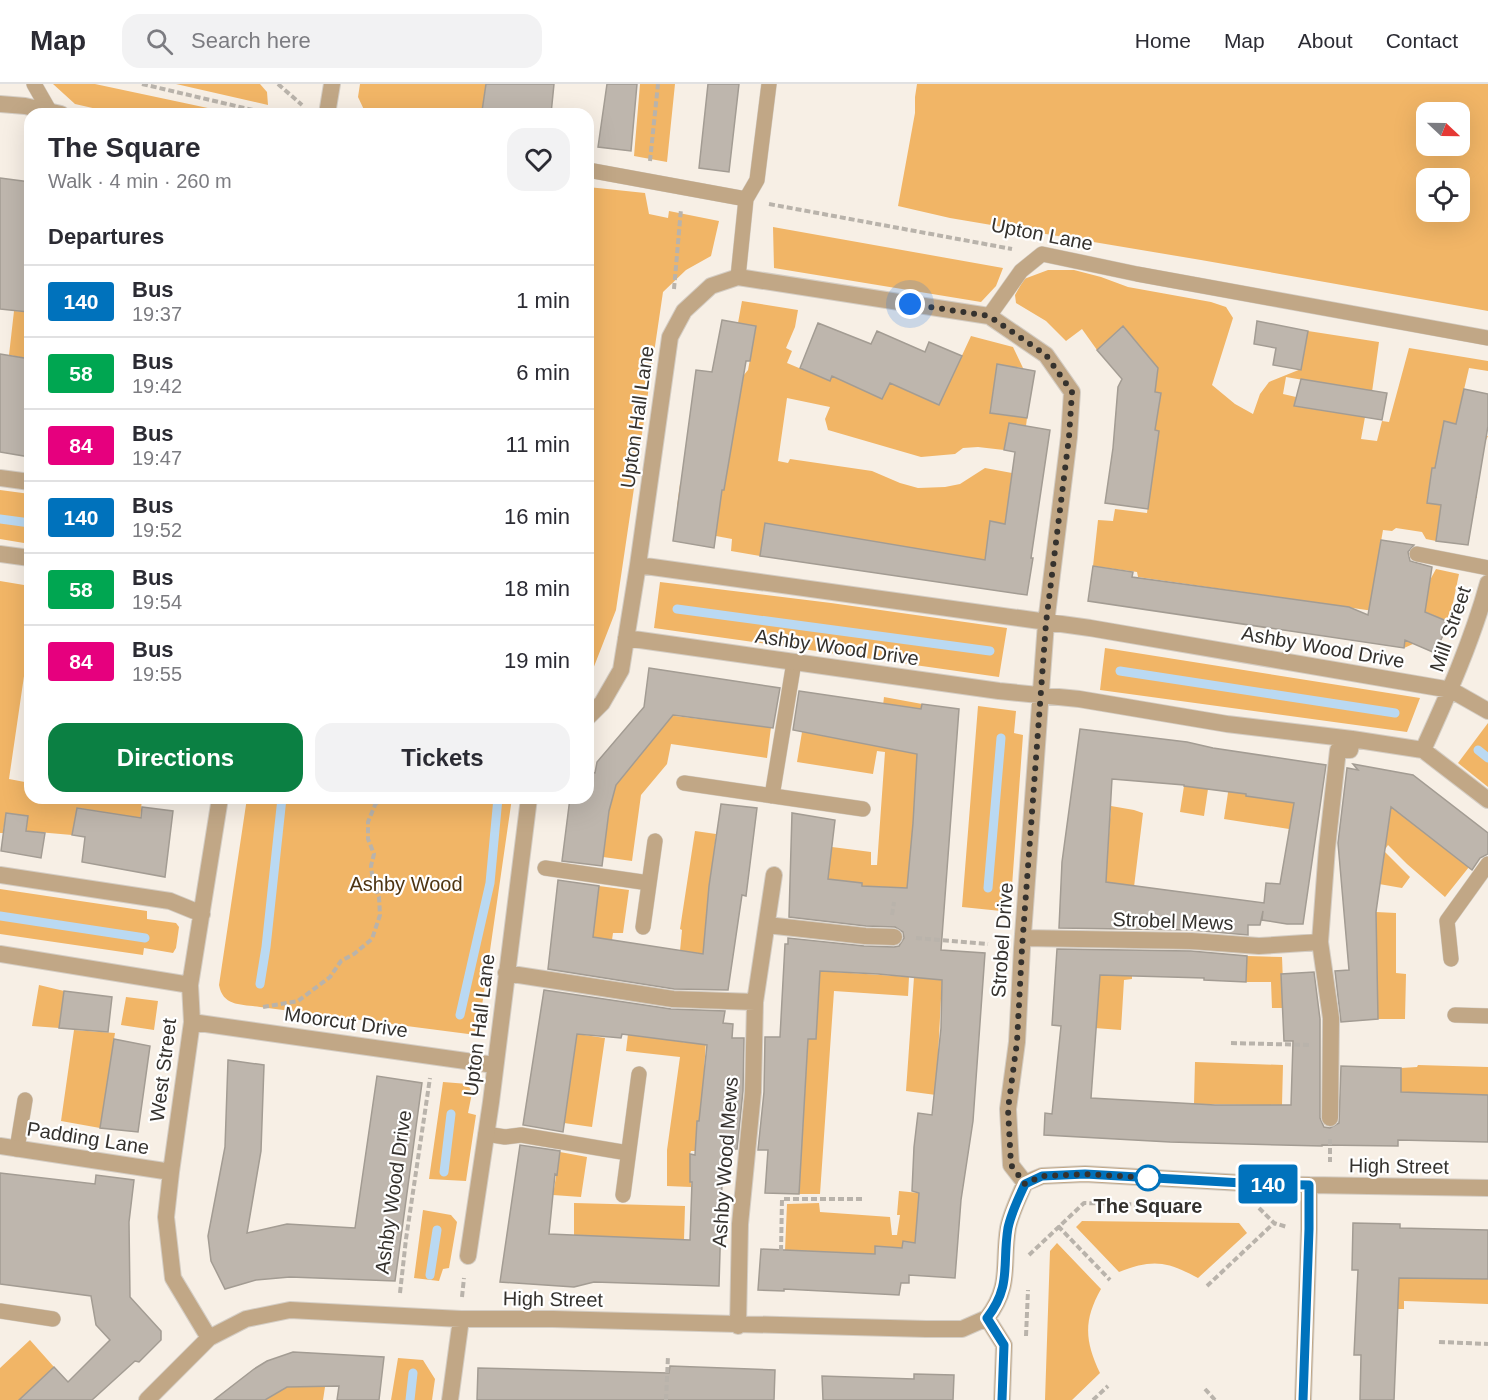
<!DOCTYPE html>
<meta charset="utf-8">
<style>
:root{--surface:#fff;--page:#f2f2f3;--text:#2b2b33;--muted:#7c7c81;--line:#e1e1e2;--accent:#0b8043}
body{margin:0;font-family:Helvetica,sans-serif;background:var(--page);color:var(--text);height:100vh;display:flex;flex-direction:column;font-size:22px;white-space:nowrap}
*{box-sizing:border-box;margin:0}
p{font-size:20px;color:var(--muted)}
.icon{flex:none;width:33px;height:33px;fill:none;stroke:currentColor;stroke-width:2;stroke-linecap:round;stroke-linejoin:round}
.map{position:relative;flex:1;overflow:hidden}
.side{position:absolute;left:24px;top:24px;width:570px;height:696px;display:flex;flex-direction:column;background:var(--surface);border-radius:18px;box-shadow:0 6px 24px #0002}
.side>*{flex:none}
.badge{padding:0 12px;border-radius:4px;font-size:21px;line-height:39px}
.needle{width:39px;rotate:112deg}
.tools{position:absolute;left:1416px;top:18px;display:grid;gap:12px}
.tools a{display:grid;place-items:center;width:54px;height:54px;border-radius:12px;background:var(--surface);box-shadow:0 6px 24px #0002;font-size:30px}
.you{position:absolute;width:30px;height:30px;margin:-15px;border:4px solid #fff;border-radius:50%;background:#1a73e8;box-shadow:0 0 0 9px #1a73e833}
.map>.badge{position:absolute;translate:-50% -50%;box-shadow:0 0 0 3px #fff}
h2{padding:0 24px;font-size:22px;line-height:54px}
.round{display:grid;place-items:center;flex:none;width:63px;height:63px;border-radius:18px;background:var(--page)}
.head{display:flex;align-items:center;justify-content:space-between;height:102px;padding:0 24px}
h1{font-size:28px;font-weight:800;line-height:45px}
.primary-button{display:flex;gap:12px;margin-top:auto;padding:12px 24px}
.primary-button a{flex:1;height:69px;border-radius:18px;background:var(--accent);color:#fff;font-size:24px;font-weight:800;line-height:69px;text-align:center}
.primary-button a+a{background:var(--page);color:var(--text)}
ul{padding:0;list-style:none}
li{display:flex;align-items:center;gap:18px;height:72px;padding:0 24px;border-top:2px solid var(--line)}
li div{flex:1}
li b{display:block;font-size:22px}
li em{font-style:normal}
li .badge{min-width:66px;font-weight:700;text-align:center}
header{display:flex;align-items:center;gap:36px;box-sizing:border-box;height:84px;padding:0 30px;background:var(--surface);border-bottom:2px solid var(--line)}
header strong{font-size:28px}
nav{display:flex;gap:33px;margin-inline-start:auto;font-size:21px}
.search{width:420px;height:54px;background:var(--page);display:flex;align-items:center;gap:15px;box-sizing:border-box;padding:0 21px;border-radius:18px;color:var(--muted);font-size:22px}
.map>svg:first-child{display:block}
</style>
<header>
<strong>Map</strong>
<div class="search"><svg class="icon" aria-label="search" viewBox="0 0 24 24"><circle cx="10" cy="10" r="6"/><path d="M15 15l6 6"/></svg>Search here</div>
<nav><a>Home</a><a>Map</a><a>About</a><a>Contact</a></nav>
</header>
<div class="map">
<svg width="1488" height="1316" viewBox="0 0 1488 1316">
<rect width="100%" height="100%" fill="#f7efe5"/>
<path fill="#f1b566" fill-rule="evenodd" d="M 53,0 L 95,0 L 236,30 L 119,30 L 75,20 Z
M 176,0 L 260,0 L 267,8 L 268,21 Z
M 360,0 L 486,0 L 482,27 L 504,30 L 366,30 L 358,13 Z
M 640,0 L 675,0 L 667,78 L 634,72 Z
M 917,0 L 1488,0 L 1488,227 L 1201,176 L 950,134 L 898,122 L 915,29 L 915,13 ZM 1426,28 L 1460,28 L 1460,62 L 1426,62 ZM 1426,94 L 1460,94 L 1460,128 L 1426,128 Z
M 588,103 L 645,109 L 649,130 L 668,134 L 669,127 L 719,137 L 711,172 L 686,186 L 663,208 L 616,526 L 588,598 Z
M 773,143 L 1003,184 L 996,202 L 981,218 L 774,184 Z
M 1048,186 L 1074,186 L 1101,193 L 1128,203 L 1211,218 L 1226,223 L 1233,234 L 1212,301 L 1235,320 L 1253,330 L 1260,310 L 1269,298 L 1301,285 L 1308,247 L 1379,258 L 1372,308 L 1286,293 L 1283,310 L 1296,313 L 1294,322 L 1365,333 L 1361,355 L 1377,357 L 1382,337 L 1389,338 L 1409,264 L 1488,277 L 1488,287 L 1469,284 L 1456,340 L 1444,337 L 1443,347 L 1488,352 L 1485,358 L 1450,386 L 1432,384 L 1430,401 L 1476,409 L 1477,414 L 1429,407 L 1427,419 L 1441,421 L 1436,457 L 1426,455 L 1422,448 L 1396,444 L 1392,447 L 1383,446 L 1376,486 L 1427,514 L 1430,496 L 1436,485 L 1459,490 L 1449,538 L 1426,528 L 1413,560 L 1404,564 L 1408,532 L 1138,493 L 1137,488 L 1093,482 L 1098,436 L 1113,437 L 1115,425 L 1147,429 L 1153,383 L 1132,344 L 1161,309 L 1155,308 L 1158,284 L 1123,242 L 1097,266 L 1082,245 L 1066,257 L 1046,237 L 1016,219 L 1015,211 L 1024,195 Z
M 30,210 L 30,275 L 9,271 L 14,227 L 28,228 Z
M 742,217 L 798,226 L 795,243 L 786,264 L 792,267 L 787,279 L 830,297 L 832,292 L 882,315 L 890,299 L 939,321 L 971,252 L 1013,263 L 1023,284 L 997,281 L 990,329 L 1027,334 L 1026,342 L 1009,341 L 1004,366 L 978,363 L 963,364 L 955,370 L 921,373 L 828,346 L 825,335 L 830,323 L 787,314 L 778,377 L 788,379 L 790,375 L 872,387 L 900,399 L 918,404 L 945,403 L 960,400 L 985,384 L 1012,389 L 1005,440 L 990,437 L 988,457 L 990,492 L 765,439 L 760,472 L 731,467 L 732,455 L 716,452 L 718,429 L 677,423 L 680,400 L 724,406 L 743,292 L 748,286 L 756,243 L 738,239 Z
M 0,406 L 30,410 L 30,460 L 0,455 Z
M 0,497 L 30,502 L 30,551 L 9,695 L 30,699 L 30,714 L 142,714 L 138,762 L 121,760 L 117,784 L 102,781 L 102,728 L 77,724 L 72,751 L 26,747 L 28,732 L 6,729 L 3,749 L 0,749 Z
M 660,498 L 831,519 L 1007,544 L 999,593 L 654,544 Z
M 1105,564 L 1420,614 L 1407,648 L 1100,606 Z
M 884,613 L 922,620 L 908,804 L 862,802 L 862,799 L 827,795 L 832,763 L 871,768 L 871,781 L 877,781 L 885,668 L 877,667 L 873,690 L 797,678 L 802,648 L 828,652 L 880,647 Z
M 978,622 L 1016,627 L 1014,649 L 1023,651 L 1012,802 L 1003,803 L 1001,827 L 962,823 Z
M 666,631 L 771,643 L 767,674 L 671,660 L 667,680 L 641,711 L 632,777 L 603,773 L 609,727 L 615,703 L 604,691 Z
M 1488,639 L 1488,703 L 1458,679 Z
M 1184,702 L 1208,705 L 1204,732 L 1180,728 Z
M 1229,702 L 1266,714 L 1318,723 L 1313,753 L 1288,751 L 1289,745 L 1224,735 Z
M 247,714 L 512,714 L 482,922 L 476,951 L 260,923 C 242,920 223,923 219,901 Z
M 1389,721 L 1469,783 L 1445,813 L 1407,780 L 1388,761 L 1384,767 L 1410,793 L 1402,804 L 1379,800 Z
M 1111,722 L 1134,726 L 1143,729 L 1134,803 L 1104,816 Z
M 695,747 L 716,750 L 703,870 L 680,867 L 682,846 L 680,845 Z
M 599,802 L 629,806 L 623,849 L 613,849 L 612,856 L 592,853 Z
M 0,805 L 147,827 L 147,835 L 176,839 L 179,843 L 176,864 L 173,869 L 144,864 L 143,871 L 0,850 Z
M 1376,828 L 1396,829 L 1396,889 L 1406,890 L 1405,935 L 1378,935 Z
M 1102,867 L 1132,868 L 1132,895 L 1124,896 L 1121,946 L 1095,944 Z
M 1247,872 L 1282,873 L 1284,924 L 1272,924 L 1271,898 L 1246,898 Z
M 820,887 L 942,895 L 936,1011 L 906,1007 L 914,893 L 909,893 L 908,912 L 834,907 L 820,1110 L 799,1110 L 808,955 L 816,955 Z
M 39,901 L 64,907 L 59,944 L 32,942 Z
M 126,913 L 158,917 L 154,946 L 121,941 Z
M 707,939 L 701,1038 L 697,1038 L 696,1067 L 691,1067 L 690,1070 L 691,1103 L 667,1102 L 667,1066 L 680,973 L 626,967 L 628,950 L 689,959 Z
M 74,946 L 115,949 L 100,1044 L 61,1037 Z
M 577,950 L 605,954 L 592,1043 L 564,1039 Z
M 1195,978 L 1283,981 L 1282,1021 L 1194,1020 Z
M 1418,981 L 1488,983 L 1488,1011 L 1441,1010 L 1400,1021 L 1401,984 L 1417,983 Z
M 443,998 L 468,1000 L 472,1009 L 468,1029 L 476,1031 L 466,1097 L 429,1095 Z
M 560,1068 L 587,1073 L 581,1113 L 553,1111 Z
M 899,1107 L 919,1109 L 915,1159 L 903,1157 L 902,1164 L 876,1162 L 875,1170 L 785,1167 L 787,1120 L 819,1119 L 820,1128 L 890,1133 L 892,1151 L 897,1151 L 900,1131 L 897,1131 Z
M 574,1119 L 685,1122 L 684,1156 L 574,1152 Z
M 423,1126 L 451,1131 L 457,1138 L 449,1184 L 443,1185 L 439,1197 L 414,1194 Z
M 1082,1137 L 1239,1139 L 1247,1149 L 1198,1194 C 1166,1177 1153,1175 1119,1188 L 1076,1143 Z
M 1057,1159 L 1101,1205 C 1083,1237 1085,1257 1100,1289 L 1072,1316 L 1045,1316 L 1050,1167 Z
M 1395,1173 L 1436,1194 L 1488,1195 L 1488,1220 L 1404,1217 L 1404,1225 L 1397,1225 Z
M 30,1256 L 54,1283 L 19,1316 L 0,1316 L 0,1284 Z
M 398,1274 L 423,1276 L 435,1295 L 432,1316 L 391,1316 Z
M 287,1303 L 325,1303 L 323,1316 L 265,1316 Z"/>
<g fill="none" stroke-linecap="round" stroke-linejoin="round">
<path stroke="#bad9f2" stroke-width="9" d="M 0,435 L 30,439
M 677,525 L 990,567
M 1120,587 L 1395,629
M 1478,666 L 1488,674
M 988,804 L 1001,654
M 0,832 L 145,854
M 260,900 L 266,863 L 282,714
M 460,931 L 490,799 L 498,714
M 444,1088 L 451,1030
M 430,1191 L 437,1146
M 410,1316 L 413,1289"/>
</g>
<path fill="#beb6ad" stroke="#a39c93" stroke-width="1.5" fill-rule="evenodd" d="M 486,0 L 554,0 L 551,30 L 504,30 L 482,27 Z
M 607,0 L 637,0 L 631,67 L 598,63 Z
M 708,0 L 739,0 L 729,88 L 699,84 Z
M 0,94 L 30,98 L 30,210 L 28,228 L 0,225 Z
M 722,236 L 756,242 L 750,277 L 746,277 L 724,406 L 722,406 L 714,464 L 673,457 L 696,286 L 712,288 Z
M 1257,237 L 1308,247 L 1301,286 L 1273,281 L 1276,264 L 1254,260 Z
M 818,239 L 871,260 L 877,247 L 925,268 L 929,258 L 962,272 L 939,321 L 890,299 L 882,315 L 832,292 L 830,297 L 800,284 Z
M 1123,242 L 1158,284 L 1155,308 L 1161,309 L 1155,346 L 1159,347 L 1148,425 L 1105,419 L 1113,364 L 1118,303 L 1122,295 L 1097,266 Z
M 0,270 L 30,275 L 30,373 L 0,368 Z
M 997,280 L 1035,287 L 1027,334 L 990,329 Z
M 1301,295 L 1387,309 L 1382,336 L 1294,322 Z
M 1464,305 L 1488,310 L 1488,342 L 1468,461 L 1436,457 L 1441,421 L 1427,419 L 1432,384 L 1435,384 L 1444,337 L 1456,340 Z
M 1009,339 L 1050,346 L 1031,474 L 1033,474 L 1027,511 L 760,472 L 765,439 L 985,476 L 990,437 L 1005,440 L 1015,368 L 1004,366 Z
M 1381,456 L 1414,461 L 1408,468 L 1410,477 L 1432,483 L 1425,528 L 1449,538 L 1435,569 L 1405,556 L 1404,564 L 1088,517 L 1093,482 L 1133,488 L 1132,493 L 1349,523 L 1368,531 Z
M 649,584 L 780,604 L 773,644 L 673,631 L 616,701 L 609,727 L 602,782 L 562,777 L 570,714 L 588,714 L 588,688 L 595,689 L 597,678 L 644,623 Z
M 799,607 L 921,625 L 922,620 L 959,625 L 941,866 L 985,869 L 973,1037 L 961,1116 L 955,1194 L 909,1191 L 909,1199 L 901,1199 L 899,1211 L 784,1205 L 784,1207 L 758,1206 L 761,1165 L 875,1170 L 875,1162 L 902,1164 L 903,1157 L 915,1159 L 919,1109 L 912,1107 L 914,1063 L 918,1029 L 932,1031 L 941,944 L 942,896 L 878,890 L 820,887 L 816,955 L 808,955 L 799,1110 L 765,1109 L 768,1066 L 758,1066 L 764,1008 L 765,953 L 780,953 L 785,860 L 788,860 L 788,854 L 864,862 L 894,863 L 899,862 L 904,854 L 903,848 L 895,843 L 866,842 L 789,833 L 792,729 L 835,736 L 828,795 L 862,799 L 862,802 L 907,804 L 913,739 L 917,670 L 793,646 Z
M 1080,645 L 1187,658 L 1213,664 L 1326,681 L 1303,840 L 1287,840 L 1262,836 L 1263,827 L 1260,841 L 1248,841 L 1248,851 L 1191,846 L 1059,844 L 1062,778 ZM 1112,695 L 1184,701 L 1184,702 L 1246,710 L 1246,712 L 1294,719 L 1280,800 L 1266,799 L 1264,819 L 1106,798 Z
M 1353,680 L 1413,691 L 1488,749 L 1488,770 L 1480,774 L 1472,786 L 1391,723 L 1376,828 L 1378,935 L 1341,938 L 1335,887 L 1349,886 L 1338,759 L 1347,684 L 1358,686 Z
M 721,720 L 757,724 L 746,812 L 742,811 L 728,906 L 674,905 L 548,885 L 558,796 L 599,802 L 593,853 L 703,870 L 709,802 Z
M 142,723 L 173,727 L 165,793 L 82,778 L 85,753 L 72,751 L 77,724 L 141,734 Z
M 6,729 L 28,732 L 26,747 L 45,749 L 41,774 L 1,767 Z
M 1057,865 L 1191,867 L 1247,872 L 1246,898 L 1204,896 L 1204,894 L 1100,891 L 1091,1014 L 1215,1021 L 1291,1021 L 1293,957 L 1284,957 L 1281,890 L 1314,888 L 1320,935 L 1320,1034 L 1324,1043 L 1330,1044 L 1339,1039 L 1341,982 L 1401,984 L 1401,1008 L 1488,1011 L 1488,1058 L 1398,1056 L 1398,1062 L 1322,1061 L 1322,1062 L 1170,1058 L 1044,1051 L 1045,1029 L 1052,1030 L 1061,942 L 1052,941 Z
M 544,906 L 671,925 L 725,927 L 723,939 L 733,940 L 732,954 L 744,954 L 743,1007 L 737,1065 L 723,1065 L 719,1202 L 594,1198 L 574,1203 L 500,1198 L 520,1061 L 560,1067 L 557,1091 L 555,1090 L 549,1150 L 690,1156 L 692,1098 L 690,1098 L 690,1070 L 695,1071 L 697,1037 L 699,1037 L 707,961 L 622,950 L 621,954 L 577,950 L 563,1048 L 523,1041 Z
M 64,907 L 112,913 L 108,948 L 59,944 Z
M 114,955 L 150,962 L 138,1048 L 100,1044 Z
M 228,976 L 264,981 L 261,1067 L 247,1149 L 287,1140 L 355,1144 L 377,992 L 422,999 L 395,1197 L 290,1193 L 256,1196 L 225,1205 L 211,1177 L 208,1152 L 225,1063 Z
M 0,1089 L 95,1100 L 96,1091 L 134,1096 L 129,1138 L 130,1213 L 161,1247 L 161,1256 L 139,1278 L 135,1277 L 92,1316 L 19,1316 L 54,1283 L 68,1298 L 110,1256 L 96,1241 L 91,1212 L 0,1200 Z
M 1353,1139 L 1400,1140 L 1400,1144 L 1488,1146 L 1488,1195 L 1399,1194 L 1394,1316 L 1360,1316 L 1361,1271 L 1354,1271 L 1358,1186 L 1352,1186 Z
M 293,1268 L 384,1273 L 379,1316 L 337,1316 L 339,1302 L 287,1303 L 265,1316 L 214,1316 L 254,1285 L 267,1277 Z
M 670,1282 L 775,1286 L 774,1316 L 477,1316 L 478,1284 L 669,1289 Z
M 914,1290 L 954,1291 L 953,1316 L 823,1316 L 822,1292 L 914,1295 Z"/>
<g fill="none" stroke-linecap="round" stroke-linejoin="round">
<g stroke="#d4cdc4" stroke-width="16">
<path id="service" d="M 34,0 L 50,28
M 588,86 L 746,115
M 738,193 L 746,115 L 757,96 L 769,0
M 989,232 L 1021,187 L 1042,170 L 1137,190 L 1488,254
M 1417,470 L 1488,484
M 684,699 L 863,725
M 772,712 L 794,578
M 545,784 L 649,799
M 643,843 L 655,757
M 1451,875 L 1447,837 L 1488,780
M 1455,931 L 1488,932
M 486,1050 L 505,1053 L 521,1051 L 628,1069
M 17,1065 L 25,1016
M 623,1111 L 639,990
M 0,1227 L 53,1235"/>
</g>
<g stroke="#d4cdc4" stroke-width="18">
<path id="minor" d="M 0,20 L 25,22 L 61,30
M 327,30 L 332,0
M 0,394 L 30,398
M 0,470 L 30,474
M 638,481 L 1090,544 L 1451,606 L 1488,627
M 626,554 L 999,607 L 1079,615 L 1227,640 L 1352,655 L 1423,666 L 1488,716
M 588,633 L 602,619 L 621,586 L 638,481 L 670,253 L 684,227 L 711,202 L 738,193 L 989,232 L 1046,271 L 1072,308 L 1069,353 L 1046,539 L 1022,864 L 1017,958 L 1008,1025 L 1011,1081 L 1025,1099
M 1423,666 C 1448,611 1472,557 1488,499
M 0,791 L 170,817 L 202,830
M 767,841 L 865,852 L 894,853
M 1024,854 L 1191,857 L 1259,862 L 1320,858
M 0,870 L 190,901
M 506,889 L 673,915 L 755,918
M 192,938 L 494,981
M 1330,1034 L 1331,934 L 1320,858 L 1327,764 L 1338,666 L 1350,666 L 1352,655
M 0,1062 L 171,1088
M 1309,1101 L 1488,1104
M 468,1172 L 491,1018 L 529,714
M 738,1242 L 740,1140 L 753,1008 L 755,918 L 774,791
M 209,1254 L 173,1194 L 166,1133 L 171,1088 L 192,938 L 190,901 L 220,714
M 147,1316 L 209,1254 L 246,1235 L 290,1226 L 461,1235 L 553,1235 L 926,1245 L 962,1245 L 987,1234
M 450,1316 L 461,1235
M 1002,1316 L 1004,1261 L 987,1234 C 1012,1202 1002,1180 1008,1144 C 1011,1129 1019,1113 1025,1099 L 1042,1092 L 1085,1090 L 1260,1100 L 1309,1101 L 1309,1145 L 1303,1316"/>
</g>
<path stroke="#b9b3ab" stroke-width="4" stroke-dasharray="6 3" stroke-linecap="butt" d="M 142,0 L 270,30
M 278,0 L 302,21
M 650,77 L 658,0
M 769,120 L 1012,165
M 674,205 L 681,125
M 892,831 L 894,818
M 916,854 L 988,860
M 263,923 L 298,917 L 330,893 L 341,877 L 354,870 L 372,855 L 380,831 L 379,813 L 373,798 L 371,782 L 374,770 L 368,755 L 368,738 L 375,721 L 381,714
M 1231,959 L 1310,961
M 1330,1055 L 1330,1078
M 1259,1124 L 1274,1139 L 1287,1143
M 1058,1142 L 1110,1196
M 781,1167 L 782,1115 L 862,1115
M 1029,1171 L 1084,1119 L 1192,1122
M 1207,1202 L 1274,1139
M 400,1209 L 406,1155 L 430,994
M 462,1213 L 464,1194
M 1026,1252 L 1028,1206
M 1439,1258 L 1488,1260
M 1205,1305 L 1215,1316
M 666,1316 L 668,1272
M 1093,1316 L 1108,1302"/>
<use href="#service" stroke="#c1a786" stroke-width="15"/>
<use href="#minor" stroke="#c1a786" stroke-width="16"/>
</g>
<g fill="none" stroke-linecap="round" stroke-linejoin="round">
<g stroke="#fff" stroke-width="14">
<path id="line" d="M 1002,1316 L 1004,1261 L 987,1234 C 1012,1202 1002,1180 1008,1144 C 1011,1129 1019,1113 1025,1100 L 1042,1092 L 1085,1090 L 1260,1100 L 1309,1101 L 1309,1145 L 1303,1316"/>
</g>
<use href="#line" stroke="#0072bc" stroke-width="9"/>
<path stroke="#35322e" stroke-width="6" stroke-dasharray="0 10.8" d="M 910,220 L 989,232 L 1046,271 L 1072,308 L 1069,353 L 1046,539 L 1022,864 L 1017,958 L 1008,1025 L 1011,1081 L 1025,1100 L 1042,1092 L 1064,1091 L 1085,1090 L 1151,1094 L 1148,1094"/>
</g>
<circle fill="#fff" stroke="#0072bc" stroke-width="3" cx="1148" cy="1094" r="12"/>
<g text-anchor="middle" stroke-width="4.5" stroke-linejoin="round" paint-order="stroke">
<g font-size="20" fill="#35322e" stroke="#fff">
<text transform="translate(1042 150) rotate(11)" y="7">Upton Lane</text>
<text transform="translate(637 333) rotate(-82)" y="7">Upton Hall Lane</text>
<text transform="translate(1450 545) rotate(-71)" y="7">Mill Street</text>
<text transform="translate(837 563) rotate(8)" y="7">Ashby Wood Drive</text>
<text transform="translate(1323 563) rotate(10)" y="7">Ashby Wood Drive</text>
<text transform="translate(1173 837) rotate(2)" y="7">Strobel Mews</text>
<text transform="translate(1002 856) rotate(-86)" y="7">Strobel Drive</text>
<text transform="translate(346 938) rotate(8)" y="7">Moorcut Drive</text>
<text transform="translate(479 941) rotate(-83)" y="7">Upton Hall Lane</text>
<text transform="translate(163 986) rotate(-83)" y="7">West Street</text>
<text transform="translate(88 1054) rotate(9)" y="7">Padding Lane</text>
<text transform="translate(725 1078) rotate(-86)" y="7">Ashby Wood Mews</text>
<text transform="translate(1399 1082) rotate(1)" y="7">High Street</text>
<text transform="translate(393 1108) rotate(-82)" y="7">Ashby Wood Drive</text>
<text transform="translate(553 1215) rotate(1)" y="7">High Street</text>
</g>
<g font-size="20" fill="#4d3412" stroke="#fff">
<text x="406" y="807">Ashby Wood</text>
</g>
<g font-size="20" font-weight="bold" fill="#35322e" stroke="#fff">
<text x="1148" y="1129">The Square</text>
</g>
</g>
</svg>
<div class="tools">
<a><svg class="needle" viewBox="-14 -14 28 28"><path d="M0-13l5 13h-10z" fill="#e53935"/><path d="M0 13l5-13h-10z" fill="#7c7c81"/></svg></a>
<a><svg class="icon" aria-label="locate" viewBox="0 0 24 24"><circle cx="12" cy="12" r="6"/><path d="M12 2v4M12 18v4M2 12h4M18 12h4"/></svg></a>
</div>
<div class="you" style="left:910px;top:220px"></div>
<b class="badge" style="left:1268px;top:1100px;background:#0072bc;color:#fff">140</b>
<section class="side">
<div class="head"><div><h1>The Square</h1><p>Walk · 4 min · 260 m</p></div><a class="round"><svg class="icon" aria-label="heart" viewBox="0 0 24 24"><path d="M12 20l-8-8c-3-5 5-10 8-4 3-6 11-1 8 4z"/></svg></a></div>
<h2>Departures</h2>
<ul>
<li><span class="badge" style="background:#0072bc;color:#fff">140</span><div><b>Bus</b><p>19:37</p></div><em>1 min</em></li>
<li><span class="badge" style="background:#00a651;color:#fff">58</span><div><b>Bus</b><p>19:42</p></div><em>6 min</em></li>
<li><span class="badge" style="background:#e6007e;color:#fff">84</span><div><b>Bus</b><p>19:47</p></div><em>11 min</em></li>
<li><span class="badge" style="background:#0072bc;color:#fff">140</span><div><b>Bus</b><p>19:52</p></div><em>16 min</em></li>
<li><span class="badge" style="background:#00a651;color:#fff">58</span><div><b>Bus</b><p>19:54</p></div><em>18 min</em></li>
<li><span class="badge" style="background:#e6007e;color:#fff">84</span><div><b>Bus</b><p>19:55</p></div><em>19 min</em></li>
</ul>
<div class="primary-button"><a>Directions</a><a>Tickets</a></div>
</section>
</div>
